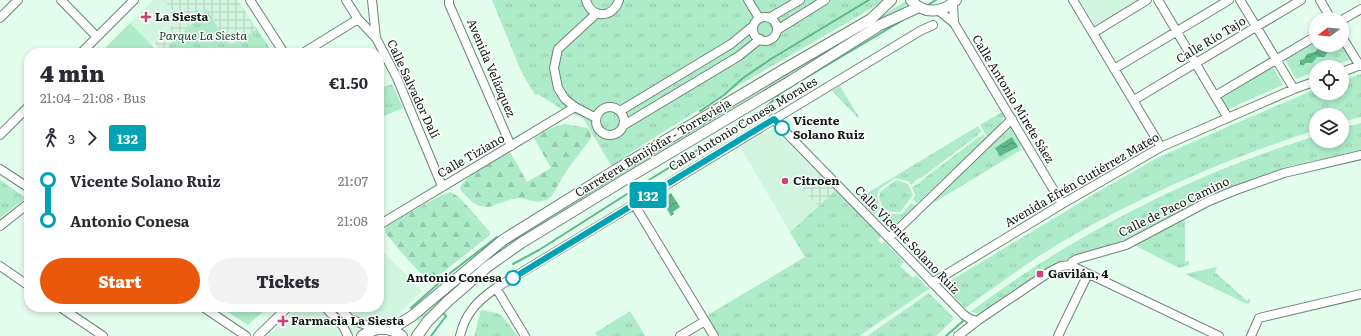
<!DOCTYPE html>
<meta charset="utf-8">
<style>
:root{--surface:#fff;--page:#f2f2f3;--text:#2b2b33;--muted:#7c7c81;--accent:#ea580c}
body{margin:0;font-family:Literata,serif;background:var(--page);color:var(--text);height:100vh;display:flex;flex-direction:column;font-size:15px;white-space:nowrap}
*{box-sizing:border-box;margin:0}
p{font-size:13px;color:var(--muted)}
.icon{flex:none;width:22px;height:22px;fill:none;stroke:currentColor;stroke-width:2;stroke-linecap:round;stroke-linejoin:round}
.map{position:relative;flex:1;overflow:hidden}
.side{position:absolute;left:24px;top:48px;width:360px;height:264px;display:flex;flex-direction:column;background:var(--surface);border-radius:16px;box-shadow:0 2px 6px #0003}
.side>*{flex:none}
.badge{padding:0 8px;border-radius:3px;font-size:14px;line-height:26px}
.needle{width:26px;rotate:254deg}
.controls{position:absolute;left:1309px;top:12px;display:grid;gap:8px}
.controls a{display:grid;place-items:center;width:40px;height:40px;border-radius:50%;background:var(--surface);box-shadow:0 2px 6px #0003;font-size:20px}
.map>.badge{position:absolute;translate:-50% -50%;box-shadow:0 0 0 2px #fff}
.legs{display:flex;align-items:center;gap:6px;height:44px;padding:0 16px;font-size:13px}
.legs p{margin-inline-start:auto}
.overview{display:flex;align-items:center;justify-content:space-between;height:68px;padding:0 16px}
h1{font-size:22px;font-weight:800;line-height:30px}
.action{display:flex;gap:8px;margin-top:auto;padding:8px 16px}
.action a{flex:1;height:46px;border-radius:24px;background:var(--accent);color:#fff;font-size:16px;font-weight:800;line-height:46px;text-align:center}
.action a+a{background:var(--page);color:var(--text)}
ul{padding:0 16px;list-style:none}
li{display:flex;align-items:center;gap:14px;height:40px;font-size:15px}
li i{display:grid;place-items:center;width:6px;height:100%;margin:0 5px;background:currentColor}
li i::after{content:'';width:10px;height:10px;margin:-5px;border:3px solid;border-radius:50%;background:var(--surface)}
li p{margin-inline-start:auto}
li:first-child i{background:linear-gradient(#0000 50%,currentColor 0)}
li:last-child i{background:linear-gradient(currentColor 50%,#0000 0)}
.map>svg:first-child{display:block}
</style>
<div class="map">
<svg width="1361" height="336" viewBox="0 0 1361 336">
<defs>
<pattern id="industrial-grid" width="8" height="8" patternUnits="userSpaceOnUse"><rect width="8" height="8" fill="#d2f5e0"/><path d="M0 4h8M4 0v8" fill="none" stroke="#b3d1bf"/></pattern>
<pattern id="grass-tufts" width="24" height="20" patternUnits="userSpaceOnUse"><rect width="24" height="20" fill="#aeebc9"/><path d="M3 7l-1-3M5 7V3M7 7l1-3M15 17l-1-3M17 17v-4M19 17l1-3" fill="none" stroke="#94c9ac"/></pattern>
<pattern id="forest-firs" width="22" height="20" patternUnits="userSpaceOnUse"><rect width="22" height="20" fill="#aeebc9"/><path d="M5 1l3.5 6h-7zM16 11l3.5 6h-7z" fill="#94c9ac"/></pattern>
<pattern id="water-waves" width="16" height="10" patternUnits="userSpaceOnUse"><rect width="16" height="10" fill="#5eb88a"/><path d="M0 5q4-4 8 0t8 0" fill="none" stroke="#4c9570"/></pattern>
</defs>
<rect width="100%" height="100%" fill="#e4feee"/>
<path fill="#d2f5e0" d="M 153,0 L 163,0 L 180,18 L 155,43 L 154,42 L 151,45 L 130,23 Z
M 1080,0 L 1140,0 L 1096,27 Z
M 774,128 L 819,173 L 802,189 L 818,206 L 790,232 L 740,147 L 771,129 Z
M 379,247 L 422,291 L 393,320 L 368,320 L 352,336 L 268,336 L 298,307 L 379,307 Z"/>
<path fill="url(#industrial-grid)" d="M 163,0 L 238,0 L 257,29 L 230,47 L 206,9 L 163,52 L 155,43 L 180,18 Z
M 819,173 L 836,190 L 818,206 L 802,189 Z"/>
<path fill="url(#grass-tufts)" d="M 492,0 L 886,0 L 729,91 L 633,151 L 612,167 L 583,118 L 563,110 L 538,94 L 535,95 L 521,71 Z
M 908,0 L 915,0 C 798,70 680,138 567,212 C 516,245 460,276 419,322 L 416,319 L 496,251 L 522,233 Z
M 206,9 L 230,46 L 257,29 L 273,53 L 162,53 Z
M 1316,38 L 1316,45 L 1342,45 L 1342,43 L 1352,59 L 1329,67 L 1316,67 L 1316,71 L 1296,79 L 1284,58 Z
M 1361,74 L 1361,117 L 1342,122 L 1342,115 L 1316,115 L 1316,130 C 1234,156 1155,190 1079,232 C 1039,254 1002,282 965,308 L 945,287 L 945,284 L 1101,190 L 1157,158 L 1211,134 L 1316,89 L 1316,93 L 1342,93 L 1342,80 Z
M 392,84 L 403,108 L 379,118 L 379,89 Z
M 840,86 L 859,117 L 858,118 L 832,91 Z
M 1002,112 L 1004,117 L 1001,123 L 987,137 L 980,125 Z
M 1361,123 L 1361,151 L 1286,167 L 1222,191 L 1120,242 L 1072,257 L 1050,268 L 979,313 L 970,312 C 1074,234 1191,174 1316,136 L 1316,141 L 1342,141 L 1342,128 Z
M 978,126 L 982,132 L 979,133 L 978,135 L 921,178 L 919,178 L 911,185 L 908,181 L 895,178 L 880,189 L 877,194 L 880,209 L 874,215 L 859,198 Z
M 1011,126 L 1024,144 L 1019,147 L 1021,150 L 935,202 L 933,202 L 932,201 Z
M 983,134 L 986,138 L 917,203 L 913,200 L 915,195 L 912,187 L 921,182 L 922,180 L 979,137 L 981,137 Z
M 0,180 L 26,198 L 0,218 Z
M 896,180 L 908,184 L 913,195 L 900,212 L 892,212 L 883,209 L 879,197 L 880,192 Z
M 837,189 L 881,236 L 878,240 L 882,244 L 884,241 L 904,262 L 900,266 L 913,278 L 916,275 L 929,289 L 859,336 L 719,336 L 706,316 L 805,257 L 790,232 Z
M 911,203 L 915,206 L 892,227 L 887,227 L 877,217 L 883,212 L 891,214 L 902,214 Z
M 1185,219 L 1185,262 L 1189,261 L 1189,265 L 1179,268 L 1134,245 Z
M 1217,267 L 1215,272 L 1247,301 L 1249,298 L 1250,299 L 1250,303 L 1247,304 L 1185,274 Z
M 929,293 L 953,317 L 952,321 L 936,336 L 867,336 Z
M 481,310 L 497,313 L 501,315 L 518,336 L 474,336 Z
M 630,311 L 645,336 L 597,336 L 595,333 Z"/>
<path fill="url(#forest-firs)" d="M 565,124 L 587,128 L 591,132 L 591,138 L 565,173 L 552,196 L 547,200 L 538,202 L 520,198 L 512,199 L 489,207 L 479,206 L 472,202 L 462,192 L 460,188 L 462,184 L 471,175 L 510,152 L 527,182 L 551,168 L 534,138 L 551,128 Z
M 450,192 C 460,194 481,223 490,232 L 490,235 L 442,273 C 438,276 434,279 430,278 C 420,277 395,244 387,235 C 384,230 385,228 389,224 L 440,196 Z"/>
<path fill="#aeebc9" d="M 130,23 L 159,53 L 100,53 Z
M 1272,66 L 1283,85 L 1226,110 L 1218,98 Z
M 220,307 L 268,307 L 248,325 Z"/>
<path fill="url(#water-waves)" d="M 1323,46 C 1328,48 1329,53 1324,57 L 1317,57 L 1312,63 L 1306,63 L 1303,65 L 1300,65 L 1300,60 L 1304,59 L 1307,54 L 1315,52 L 1319,47 Z
M 1012,137 L 1018,147 L 1000,156 L 995,148 Z
M 671,193 L 680,207 L 673,212 L 674,214 L 671,216 L 667,209 L 669,207 L 663,197 Z"/>
<g fill="none" stroke-linecap="round" stroke-linejoin="round">
<path stroke="#5eb88a" stroke-width="2" d="M 926,6 L 936,0
M 700,111 L 724,95 L 743,78 L 771,59 L 869,0
M 513,264 L 539,250 L 649,180 L 764,109 L 782,92 L 903,20
M 411,308 L 449,274 L 497,237
M 369,320 L 392,321 L 399,319
M 431,336 L 446,316 L 444,314
M 946,336 L 963,321"/>
<g stroke="#6d8577" stroke-width="10">
<path id="minor" d="M 61,0 L 97,37
M 250,0 L 284,53
M 346,0 L 358,19 L 376,38
M 372,0 L 376,38 L 397,78 L 442,186
M 449,0 L 449,4 L 511,146
M 586,0 C 591,19 613,19 619,0
M 748,0 L 759,18
M 1073,0 L 1161,147
M 1158,0 L 1228,118
M 1240,0 L 1294,89
M 1320,0 L 1331,19
M 953,3 L 954,23 L 1062,204
M 938,10 L 954,23
M753 29a12 12 0 1 1 24 0a12 12 0 1 1-24 0Z
M 0,18 L 18,0
M 769,18 L 800,0
M 1342,20 L 1361,9
M 777,30 L 825,0
M 1093,33 L 1147,0
M 1342,37 L 1360,66
M 81,53 L 134,0
M 303,53 L 358,19
M 1114,69 L 1229,0
M 1342,72 L 1361,65
M 1215,96 L 1316,36
M 1134,100 L 1301,0
M596 121a14 14 0 1 1 28 0a14 14 0 1 1-28 0Z
M 620,111 L 731,44 L 753,26
M 596,118 L 575,107 L 565,99 L 558,88 L 554,68 L 558,49 L 597,13
M 773,119 L 964,315 L 970,319 L 977,321
M 624,125 L 739,56 L 760,39
M 0,135 L 29,106
M 0,169 L 29,188
M 634,204 L 714,336
M 379,225 L 575,107
M 0,226 L 29,203
M 889,238 L 1012,119
M 1070,265 L 1072,262 L 1077,259 L 1126,245 L 1209,201 L 1236,190 L 1284,173 L 1361,155
M 1070,265 L 1219,336
M 0,266 L 29,286
M 932,283 L 1062,204 L 1161,147 L 1294,89 L 1316,81
M 496,288 L 525,336
M 60,307 L 103,336
M 203,307 L 246,336
M 325,307 L 343,326 L 348,336
M 338,307 L 350,319 L 376,329
M 258,336 L 288,307
M 460,336 C 465,314 477,301 496,288 L 920,31 L 933,25
M 680,336 L 705,321
M 958,336 L 977,321 L 1051,271 L 1061,266 L 1070,265
M 1058,336 L 1088,274
M 1251,336 L 1259,318 L 1361,294"/>
</g>
<g stroke="#6d8577" stroke-width="12">
<path id="major" d="M 911,0 C 923,15 943,13 956,0
M 390,330 L 412,316 L 503,240 L 614,171 L 783,70 L 871,19 L 891,0
M 362,336 C 375,327 390,326 402,336
M 417,336 L 428,321 L 447,302 L 487,267 L 521,243 L 626,179 L 789,82 L 880,25 L 919,7"/>
</g>
<use href="#minor" stroke="#fff" stroke-width="8"/>
<use href="#major" stroke="#fff" stroke-width="10"/>
</g>
<g fill="none" stroke-linecap="round" stroke-linejoin="round">
<g stroke="#fff" stroke-width="9">
<path id="line-1" d="M 513,278 L 774,119 L 782,128"/>
</g>
<use href="#line-1" stroke="#00a3b4" stroke-width="6"/>
</g>
<g fill="#cb427a" stroke="#fff" stroke-width="1.5">
<path d="M144 11h4v4h4v4h-4v4h-4v-4h-4v-4h4z"/>
<circle cx="785" cy="181" r="4"/>
<rect x="1036" y="270" width="8" height="8" rx="2"/>
<path d="M281 315h4v4h4v4h-4v4h-4v-4h-4v-4h4z"/>
</g>
<g fill="#fff" stroke="#00a3b4" stroke-width="2">
<circle cx="782" cy="128" r="7"/>
<circle cx="513" cy="278" r="7"/>
</g>
<g text-anchor="middle" stroke-width="3" stroke-linejoin="round" paint-order="stroke">
<g font-size="12" font-weight="bold" fill="#0f1913" stroke="#fff" text-anchor="start">
<text x="155" y="21">La Siesta</text>
<text x="793" y="185">Citroen</text>
<text x="1048" y="278">Gavilán, 4</text>
<text x="291" y="325">Farmacia La Siesta</text>
</g>
<g font-size="12" font-style="italic" fill="#153c29" stroke="#fff">
<text x="203" y="40">Parque La Siesta</text>
</g>
<g font-size="12" fill="#0f1913" stroke="#fff">
<text transform="translate(1211 40) rotate(-31)" y="4">Calle Río Tajo</text>
<text transform="translate(491 68) rotate(67)" y="4">Avenida Velázquez</text>
<text transform="translate(413 89) rotate(65)" y="4">Calle Salvador Dalí</text>
<text transform="translate(1013 99) rotate(59)" y="4">Calle Antonio Mirete Sáez</text>
<text transform="translate(743 124) rotate(-31)" y="4">Calle Antonio Conesa Morales</text>
<text transform="translate(653 148) rotate(-31)" y="4">Carretera Benijófar - Torrevieja</text>
<text transform="translate(471 156) rotate(-30)" y="4">Calle Tiziano</text>
<text transform="translate(1082 180) rotate(-30)" y="4">Avenida Efrén Gutiérrez Mateo</text>
<text transform="translate(1174 207) rotate(-26)" y="4">Calle de Paco Camino</text>
<text transform="translate(907 240) rotate(46)" y="4">Calle Vicente Solano Ruiz</text>
</g>
<g font-size="12" font-weight="bold" fill="#0f1913" stroke="#fff" text-anchor="start">
<text x="793" y="125">Vicente<tspan x="793" dy="14">Solano Ruiz</tspan></text>
<text x="502" y="282" text-anchor="end">Antonio Conesa</text>
</g>
</g>
</svg>
<div class="controls">
<a><svg class="needle" viewBox="-14 -14 28 28"><path d="M0-13l5 13h-10z" fill="#e53935"/><path d="M0 13l5-13h-10z" fill="#7c7c81"/></svg></a>
<a><svg class="icon" aria-label="locate" viewBox="0 0 24 24"><circle cx="12" cy="12" r="6"/><path d="M12 2v4M12 18v4M2 12h4M18 12h4"/></svg></a>
<a><svg class="icon" aria-label="layers" viewBox="0 0 24 24"><path d="M12 4l9 5-9 5-9-5zM3 14l9 5 9-5"/></svg></a>
</div>
<b class="badge" style="left:648px;top:195px;background:#00a3b4;color:#fff">132</b>
<section class="side">
<div class="overview"><div><h1>4 min</h1><p>21:04 – 21:08 · Bus</p></div><b>€1.50</b></div>
<div class="legs"><svg class="icon" aria-label="walk" viewBox="0 0 24 24"><circle cx="13" cy="4" r="2"/><path d="M13 8l-2 6 4 7M11 14l-3 7M7 12l3-4h3l4 4"/></svg>3<svg class="icon" aria-label="forward" viewBox="0 0 24 24"><path d="M9 5l7 7-7 7"/></svg><b class="badge" style="background:#00a3b4;color:#fff">132</b></div>
<ul>
<li><i style="color:#00a3b4"></i><b>Vicente Solano Ruiz</b><p>21:07</p></li>
<li><i style="color:#00a3b4"></i><b>Antonio Conesa</b><p>21:08</p></li>
</ul>
<div class="action"><a>Start</a><a>Tickets</a></div>
</section>
</div>
